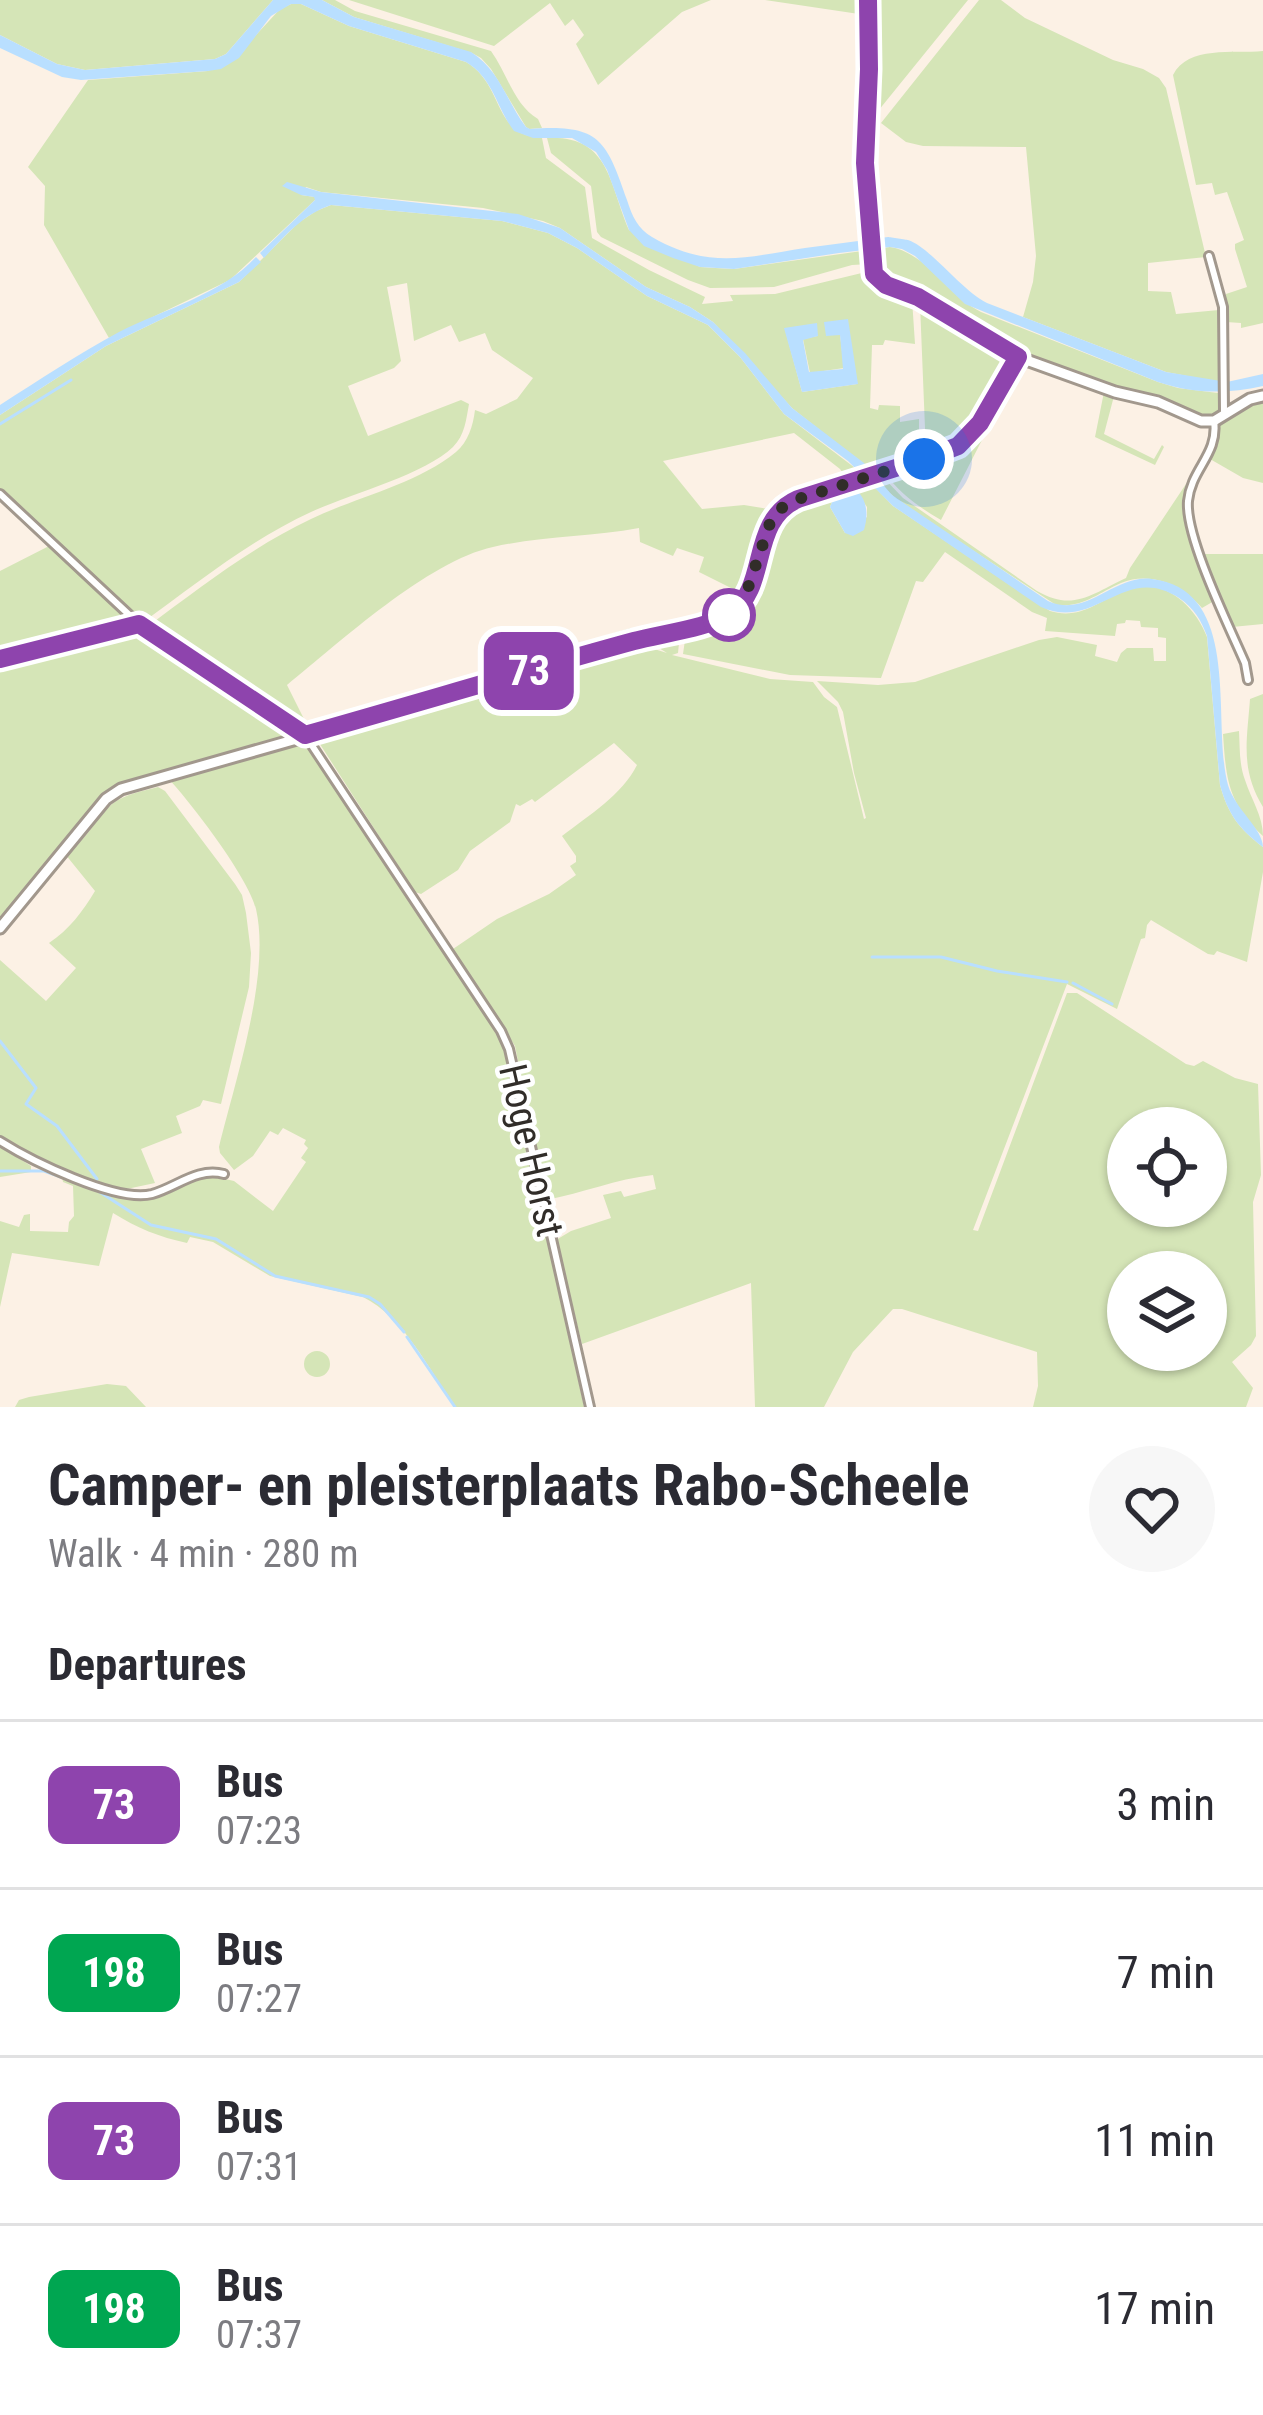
<!DOCTYPE html>
<meta charset="utf-8">
<style>
:root{--surface:#fff;--page:#f7f7f7;--text:#2b2b33;--muted:#7c7c81;--line:#e1e1e2}
body{margin:0;font-family:"Roboto Condensed",sans-serif;background:var(--page);color:var(--text);height:100vh;display:flex;flex-direction:column;font-size:45px;white-space:nowrap}
*{box-sizing:border-box;margin:0}
p{font-size:39px;color:var(--muted)}
.icon{flex:none;width:66px;height:66px;fill:none;stroke:currentColor;stroke-width:2;stroke-linecap:round;stroke-linejoin:round}
.map{position:relative;height:1407px;overflow:hidden}
.sheet{display:flex;flex-direction:column;background:var(--surface);flex:1}
.sheet>*{flex:none}
.badge{padding:0 24px;border-radius:18px;font-size:42px;line-height:78px}
.controls{position:absolute;left:1107px;top:1107px;display:grid;gap:24px}
.controls a{display:grid;place-items:center;width:120px;height:120px;border-radius:50%;background:var(--surface);box-shadow:0 3px 9px #0004;font-size:60px}
.you{position:absolute;width:60px;height:60px;margin:-30px;border:9px solid #fff;border-radius:50%;background:#1a73e8;box-shadow:0 0 0 18px #1a73e833}
.map>.badge{position:absolute;translate:-50% -50%;box-shadow:0 0 0 6px #fff}
h2{padding:0 48px;font-size:45px;line-height:108px}
.round{display:grid;place-items:center;flex:none;width:126px;height:126px;border-radius:63px;background:var(--page)}
.head{display:flex;align-items:center;justify-content:space-between;height:204px;padding:0 48px}
h1{font-size:57px;font-weight:700;line-height:90px}
ul{padding:0;list-style:none}
li{display:flex;align-items:center;gap:36px;height:168px;padding:0 48px;border-top:3px solid var(--line)}
li div{flex:1}
li b{display:block;font-size:45px}
li em{font-style:normal}
li .badge{min-width:132px;font-weight:700;text-align:center}
.map>svg:first-child{display:block}
</style>
<div class="map">
<svg width="1263" height="1407" viewBox="0 0 1263 1407">
<rect width="100%" height="100%" fill="#fcf1e5"/>
<path fill="#d5e5b7" fill-rule="evenodd" d="M 0,0 L 273,0 L 226,54 L 215,59 L 85,70 L 57,64 L 0,35 Z
M 322,0 L 335,0 L 355,11 L 491,51 C 507,73 514,105 538,119 L 542,128 L 529,129 L 526,127 L 491,69 L 481,58 L 472,53 L 354,17 Z
M 349,0 L 711,0 L 682,12 L 598,85 L 576,44 L 584,35 L 573,19 L 565,26 L 550,3 L 494,46 Z
M 765,0 L 864,0 L 865,18 L 859,14 Z
M 876,0 L 968,0 L 874,116 L 877,8 Z
M 979,0 L 1001,0 L 1025,18 L 1113,60 L 1143,69 L 1159,78 L 1166,88 L 1206,257 L 1148,263 L 1148,291 L 1171,292 L 1176,314 L 1219,310 L 1218,382 L 1166,372 L 1023,317 L 1033,282 L 1036,256 L 1026,147 L 923,146 L 906,142 L 881,123 Z
M 291,4 L 301,4 L 349,26 L 466,62 C 505,85 492,136 542,138 L 546,158 L 585,187 L 592,238 L 649,270 L 705,297 L 702,304 L 733,301 L 730,295 L 775,294 L 870,271 C 877,289 896,293 912,299 L 915,344 L 885,340 L 883,345 L 872,345 L 870,408 L 878,410 L 879,405 L 900,406 L 900,422 L 919,419 L 919,455 L 871,471 L 792,408 L 713,322 L 690,307 L 646,287 L 560,228 L 543,221 L 483,208 L 321,192 L 306,187 L 301,195 L 315,197 L 315,200 L 230,280 L 109,338 L 44,225 L 45,186 L 28,167 L 88,80 L 208,71 L 256,35 L 280,9 ZM 785,329 L 817,336 L 803,339 L 810,373 L 844,368 L 840,334 L 857,384 L 802,392 Z
M 1263,51 L 1263,323 L 1241,328 L 1241,323 L 1226,322 L 1226,294 L 1247,287 L 1235,249 L 1235,244 L 1244,240 L 1227,192 L 1215,195 L 1212,183 L 1196,185 L 1173,75 C 1188,45 1233,54 1263,51 Z
M 547,138 C 610,135 609,184 629,230 L 700,267 L 715,268 L 734,269 L 869,250 L 870,264 L 852,265 L 774,287 L 710,288 L 688,280 L 601,237 L 597,232 L 591,186 L 551,153 Z
M 331,205 L 502,221 L 548,233 L 577,248 L 647,296 L 708,325 L 740,357 L 784,414 L 863,474 L 847,479 L 840,469 L 794,433 L 663,461 L 702,509 L 744,505 L 774,510 L 768,519 L 741,593 L 699,572 L 704,557 L 677,548 L 673,556 L 640,542 L 639,528 C 591,537 541,536 493,547 C 428,561 340,642 287,685 L 304,719 L 309,721 L 436,685 L 441,692 L 306,731 L 147,627 C 199,588 252,547 311,519 C 359,496 415,485 456,452 C 468,442 473,426 475,410 L 486,414 L 517,399 L 533,378 L 492,350 L 485,333 L 459,342 L 451,325 L 414,341 L 407,283 L 387,287 L 401,361 L 394,368 L 348,386 L 368,436 L 461,400 L 469,404 C 466,420 465,435 453,447 C 424,475 350,494 311,512 C 250,540 196,584 142,623 L 0,490 L 0,415 L 106,346 L 239,282 L 298,223 L 316,211 Z
M 890,247 C 927,253 949,296 981,312 L 1158,382 L 1178,388 L 1218,393 L 1218,413 L 1215,416 L 1204,417 C 1139,396 1072,376 1011,347 C 965,325 923,297 878,276 L 875,249 Z
M 920,304 L 1005,352 L 1009,358 L 1009,368 C 982,409 974,432 926,453 Z
M 1104,392 L 1114,396 L 1104,434 L 1154,459 L 1162,445 L 1164,447 L 1155,465 L 1095,437 Z
M 998,399 L 1001,400 L 979,433 L 982,440 L 941,520 C 920,508 899,493 885,473 L 947,454 Z
M 1263,399 L 1263,483 L 1243,478 L 1210,459 L 1202,470 L 1217,441 L 1219,423 L 1248,403 Z
M 881,475 L 903,498 L 1037,591 C 1073,612 1092,594 1126,578 L 1130,568 L 1190,478 C 1173,519 1199,563 1214,601 L 1202,608 C 1182,585 1151,571 1121,583 C 1098,593 1083,608 1056,605 L 914,512 L 892,495 L 875,477 Z
M 867,479 L 893,506 L 1050,611 C 1079,620 1098,602 1123,591 C 1160,574 1194,603 1207,637 L 1220,785 C 1228,814 1239,829 1263,847 L 1263,872 L 1247,962 L 1217,951 L 1214,955 L 1208,954 L 1151,920 L 1147,925 L 1145,938 L 1141,939 L 1117,1009 L 1067,984 L 973,1230 L 978,1231 L 1067,993 L 1077,993 L 1186,1064 L 1194,1066 L 1203,1061 L 1235,1078 L 1258,1084 L 1261,1175 L 1253,1202 L 1256,1336 L 1251,1345 L 1232,1362 L 1253,1388 L 1246,1407 L 1033,1407 L 1038,1386 L 1037,1352 L 902,1309 L 893,1309 L 853,1352 L 824,1407 L 755,1407 L 751,1283 L 582,1344 L 556,1240 L 571,1231 L 611,1218 L 603,1195 L 621,1191 L 624,1197 L 656,1189 L 653,1175 C 616,1179 583,1193 546,1200 L 515,1046 L 453,949 L 497,919 L 549,894 L 576,875 L 570,866 L 576,862 L 576,856 L 562,836 C 588,816 623,794 637,765 L 614,743 L 535,802 L 532,799 L 520,806 L 516,804 L 510,822 L 470,851 L 458,870 L 421,894 L 415,892 L 316,738 L 638,644 L 667,653 L 646,640 L 680,633 L 678,653 L 672,655 L 770,679 L 813,682 L 824,697 L 837,707 L 864,819 L 866,818 L 854,773 L 843,712 L 838,702 L 817,681 L 878,685 L 915,682 L 1039,640 L 1057,637 L 1097,645 L 1095,656 L 1117,662 L 1121,653 L 1127,648 L 1153,648 L 1154,661 L 1166,661 L 1166,638 L 1158,637 L 1158,628 L 1141,627 L 1140,621 L 1126,620 L 1125,623 L 1117,624 L 1115,636 L 1045,631 L 1047,618 L 1032,612 L 945,552 L 923,582 L 916,581 L 881,678 L 790,675 L 683,654 L 686,633 C 745,626 746,602 766,553 C 769,545 771,534 776,527 C 785,513 850,485 867,479 ZM 853,487 L 867,507 L 867,517 L 845,533 L 830,507 L 835,495 ZM 1128,1128 L 1206,1128 L 1206,1206 L 1128,1206 ZM 1128,1272 L 1206,1272 L 1206,1350 L 1128,1350 Z
M 51,545 L 126,615 L 127,620 L 0,655 L 0,571 Z
M 1202,554 L 1263,554 L 1263,624 L 1232,627 Z
M 631,628 L 633,637 L 454,688 L 450,685 L 450,681 Z
M 120,630 L 142,632 L 297,734 L 116,786 L 107,793 L 0,920 L 0,662 Z
M 1263,694 L 1263,807 C 1240,769 1247,741 1250,699 Z
M 1239,731 C 1240,748 1239,764 1245,780 C 1251,799 1263,816 1263,836 C 1228,804 1226,779 1223,734 Z
M 303,738 L 508,1048 L 584,1407 L 455,1407 C 430,1371 404,1317 363,1297 L 270,1276 L 213,1242 L 190,1237 L 187,1243 C 159,1237 137,1228 113,1213 L 99,1266 L 12,1253 L 0,1307 L 0,1221 L 19,1227 L 24,1215 L 30,1214 L 30,1231 L 68,1232 L 69,1222 L 74,1216 L 73,1186 L 63,1182 L 62,1177 L 95,1189 L 99,1193 L 147,1198 L 208,1175 L 234,1181 L 273,1211 L 306,1162 L 301,1158 L 308,1148 L 304,1144 L 306,1140 L 283,1128 L 278,1135 L 270,1131 L 253,1156 L 234,1170 L 220,1153 L 219,1147 C 235,1081 271,975 256,909 C 248,877 192,804 168,778 Z
M 158,787 L 165,791 L 235,884 L 242,895 L 246,913 L 251,953 L 249,987 L 221,1104 L 203,1100 L 200,1106 L 176,1116 L 182,1133 L 141,1149 L 155,1183 L 122,1190 L 80,1178 L 50,1167 L 0,1139 L 0,960 L 46,1001 L 76,968 L 49,943 C 69,930 83,911 95,891 L 65,854 C 86,842 95,819 112,804 C 125,794 143,791 158,787 Z
M 0,1146 L 31,1166 L 31,1172 L 0,1177 Z
M304 1364a13 13 0 1 1 26 0a13 13 0 1 1-26 0Z
M 107,1384 L 126,1386 L 146,1407 L 15,1407 L 19,1400 L 29,1397 Z"/>
<path fill="#b9dfff" d="M 273,0 L 322,0 L 354,17 L 471,52 C 499,69 507,102 526,127 L 530,129 C 599,124 606,139 627,200 C 632,216 638,229 652,237 C 709,270 747,257 805,248 C 833,244 861,241 888,237 C 890,237 907,240 908,240 C 930,247 960,289 987,303 L 1166,372 L 1227,382 L 1263,374 L 1263,386 C 1226,394 1194,394 1158,382 L 965,304 L 915,256 L 902,249 L 890,247 L 839,253 L 734,269 L 700,267 L 673,258 L 644,246 L 629,230 L 607,170 L 596,152 L 572,138 L 533,138 L 514,131 C 496,107 493,78 466,62 L 349,26 L 301,4 L 291,4 L 271,16 L 239,58 L 221,69 L 208,71 L 81,80 L 62,77 L 0,48 L 0,35 L 57,64 L 85,70 L 215,59 L 226,54 Z
M 287,182 L 321,192 L 518,214 L 560,228 L 646,287 L 690,307 L 713,322 L 745,353 L 792,408 L 864,463 L 892,495 L 1048,601 C 1087,619 1114,574 1152,579 C 1244,590 1211,723 1228,785 C 1235,809 1263,829 1263,847 C 1239,829 1228,814 1220,785 L 1207,636 C 1201,620 1194,608 1179,598 C 1124,562 1096,632 1041,607 L 893,506 L 848,461 L 784,414 L 740,357 L 708,325 L 647,296 L 577,248 L 548,233 L 502,221 L 331,205 C 302,215 285,236 264,258 L 260,253 L 315,200 L 314,197 L 301,195 L 282,186 Z
M 256,257 L 261,262 L 239,282 L 106,346 L 0,415 L 0,405 C 39,380 78,354 119,332 C 164,309 221,295 256,257 Z
M 848,319 L 858,384 L 802,392 L 784,328 L 817,323 L 818,336 L 803,340 L 809,372 L 843,369 L 840,335 L 826,336 L 824,322 Z
M 853,487 C 867,498 869,513 864,530 L 853,536 L 845,533 L 830,507 L 835,495 Z"/>
<g fill="none" stroke-linecap="round" stroke-linejoin="round">
<path stroke="#b9dfff" stroke-width="3" d="M 0,424 L 71,380
M 872,957 L 941,957 L 997,971 L 1067,982
M 1073,983 L 1112,1004
M 0,1041 L 36,1088 L 26,1104 L 57,1126 L 97,1179
M 0,1171 L 44,1171 L 95,1189 L 151,1225 L 216,1239 L 275,1276 L 369,1297 L 380,1304 L 404,1332
M 407,1337 L 455,1407"/>
<g stroke="#a2988d" stroke-width="12">
<path id="street" d="M 1209,256 L 1223,307 L 1224,412
M 1214,421 C 1219,454 1191,469 1188,501 C 1185,537 1229,626 1245,663 L 1248,680
M 0,494 L 139,624 L 305,735 L 501,1031 L 509,1049 L 590,1407
M 0,659 L 139,624
M 0,1141 C 30,1160 116,1203 152,1194 C 177,1187 197,1167 224,1174"/>
</g>
<g stroke="#a2988d" stroke-width="15">
<path id="secondary" d="M 868,0 L 869,69 L 864,163 L 873,267 L 878,279 L 918,297 L 1018,357 L 1115,392 L 1158,402 L 1201,421 L 1214,421 L 1250,399 L 1263,396
M 0,928 L 106,799 L 121,789 L 726,617 C 770,588 748,522 798,499 L 958,446 L 980,423 L 1018,357"/>
</g>
<use href="#street" stroke="#fff" stroke-width="6"/>
<use href="#secondary" stroke="#fff" stroke-width="9"/>
</g>
<g fill="none" stroke-linecap="round" stroke-linejoin="round">
<g stroke="#fff" stroke-width="27">
<path id="line" d="M 0,659 L 139,624 L 305,735 C 415,704 524,671 634,641 C 659,634 711,628 731,613 C 770,586 748,521 798,499 L 924,459 L 958,446 L 980,423 L 1018,357 L 918,297 L 886,285 L 874,274 L 865,163 L 869,69 L 868,0"/>
</g>
<use href="#line" stroke="#8e44ad" stroke-width="18"/>
<path stroke="#312d29" stroke-width="12" stroke-dasharray="0 21.6" d="M 729,615 L 726,617 L 739,607 L 745,597 L 771,520 L 780,509 L 798,499 L 924,459"/>
</g>
<circle fill="#fff" stroke="#8e44ad" stroke-width="6" cx="729" cy="615" r="24"/>
<g text-anchor="middle" stroke-width="9" stroke-linejoin="round" paint-order="stroke">
<g font-size="39" fill="#312d29" stroke="#fff">
<text transform="translate(532 1150) rotate(77)" y="14">Hoge Horst</text>
</g>
</g>
</svg>
<div class="controls">
<a><svg class="icon" aria-label="locate" viewBox="0 0 24 24"><circle cx="12" cy="12" r="6"/><path d="M12 2v4M12 18v4M2 12h4M18 12h4"/></svg></a>
<a><svg class="icon" aria-label="layers" viewBox="0 0 24 24"><path d="M12 4l9 5-9 5-9-5zM3 14l9 5 9-5"/></svg></a>
</div>
<div class="you" style="left:924px;top:459px"></div>
<b class="badge" style="left:529px;top:671px;background:#8e44ad;color:#fff">73</b>
</div>
<section class="sheet">
<div class="head"><div><h1>Camper- en pleisterplaats Rabo-Scheele</h1><p>Walk · 4 min · 280 m</p></div><a class="round"><svg class="icon" aria-label="heart" viewBox="0 0 24 24"><path d="M12 20l-8-8c-3-5 5-10 8-4 3-6 11-1 8 4z"/></svg></a></div>
<h2>Departures</h2>
<ul>
<li><span class="badge" style="background:#8e44ad;color:#fff">73</span><div><b>Bus</b><p>07:23</p></div><em>3 min</em></li>
<li><span class="badge" style="background:#00a651;color:#fff">198</span><div><b>Bus</b><p>07:27</p></div><em>7 min</em></li>
<li><span class="badge" style="background:#8e44ad;color:#fff">73</span><div><b>Bus</b><p>07:31</p></div><em>11 min</em></li>
<li><span class="badge" style="background:#00a651;color:#fff">198</span><div><b>Bus</b><p>07:37</p></div><em>17 min</em></li>
</ul>
</section>
